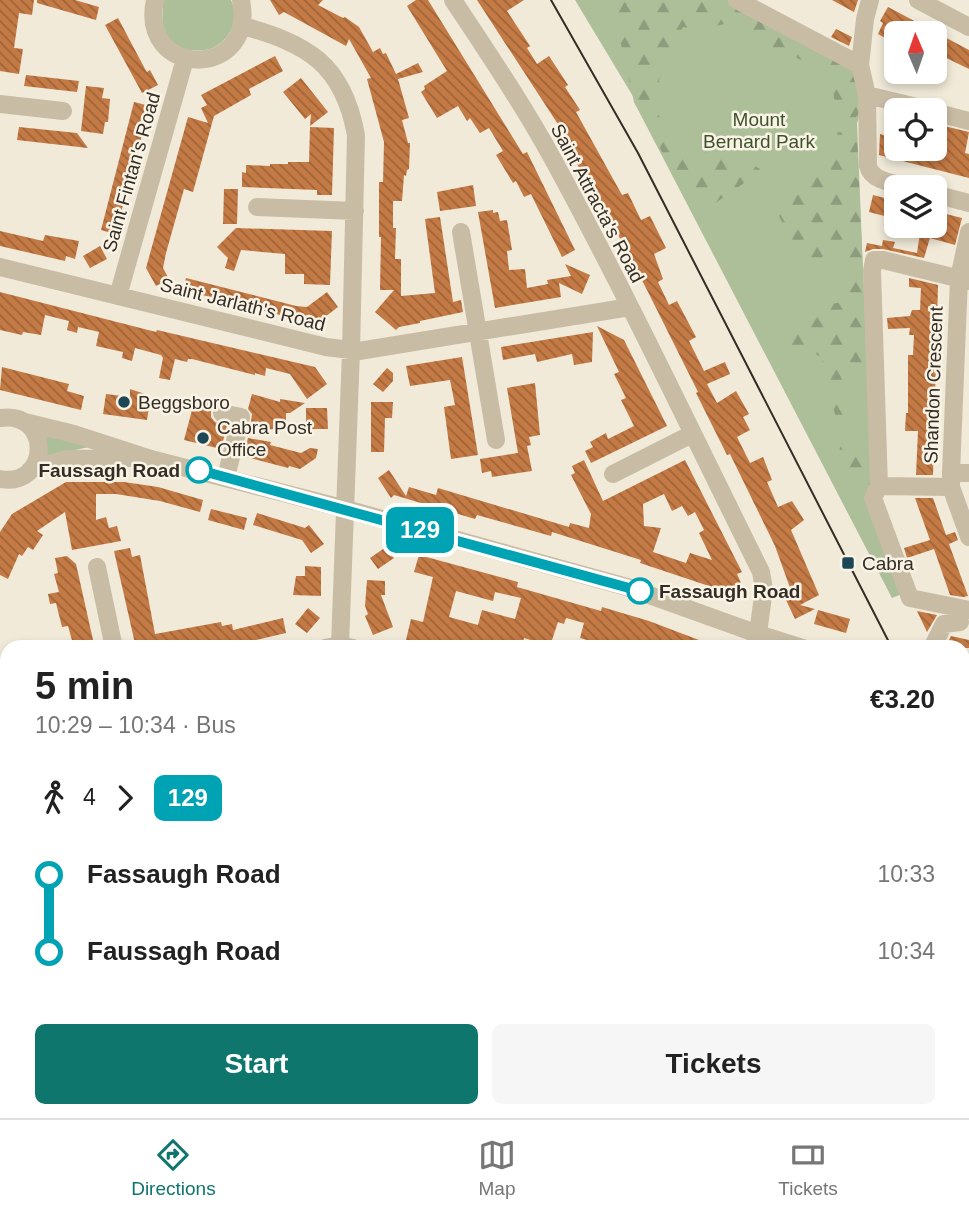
<!DOCTYPE html>
<meta charset="utf-8">
<style>
:root{--surface:#fff;--page:#f6f6f6;--text:#222;--muted:#767676;--line:#e0e0e0;--accent:#0f766e}
body{margin:0;font-family:Helvetica,sans-serif;background:var(--page);color:var(--text);height:100vh;display:flex;flex-direction:column;font-size:26px;white-space:nowrap}
*{box-sizing:border-box;margin:0}
p{font-size:23px;color:var(--muted)}
.icon{flex:none;width:38px;height:38px;fill:none;stroke:currentColor;stroke-width:2;stroke-linecap:round;stroke-linejoin:round}
.map{position:relative;flex:1;overflow:hidden}
.panel{position:absolute;left:0px;top:640px;width:970px;height:478px;display:flex;flex-direction:column;background:var(--surface);border-radius:21px 21px 0 0;box-shadow:0 4px 10px #0003}
.panel>*{flex:none}
.badge{padding:0 14px;border-radius:10px;font-size:24px;line-height:46px}
.needle{width:46px;rotate:358deg}
.controls{position:absolute;left:884px;top:21px;display:grid;gap:14px}
.controls a{display:grid;place-items:center;width:63px;height:63px;border-radius:10px;background:var(--surface);box-shadow:0 4px 10px #0003;font-size:35px}
.map>.badge{position:absolute;translate:-50% -50%;box-shadow:0 0 0 4px #fff}
.legs{display:flex;align-items:center;gap:10px;height:77px;padding:0 35px;font-size:23px}
.legs p{margin-inline-start:auto}
.overview{display:flex;align-items:center;justify-content:space-between;height:119px;padding:0 35px}
h1{font-size:38px;font-weight:700;line-height:52px}
.action{display:flex;gap:14px;margin-top:auto;padding:14px 35px}
.action a{flex:1;height:80px;border-radius:10px;background:var(--accent);color:#fff;font-size:28px;font-weight:700;line-height:80px;text-align:center}
.action a+a{background:var(--page);color:var(--text)}
ul{padding:0 35px;list-style:none}
li{display:flex;align-items:center;gap:24px;height:77px;font-size:26px}
li i{display:grid;place-items:center;width:10px;height:100%;margin:0 9px;background:currentColor}
li i::after{content:'';width:18px;height:18px;margin:-9px;border:5px solid;border-radius:50%;background:var(--surface)}
li p{margin-inline-start:auto}
li:first-child i{background:linear-gradient(#0000 50%,currentColor 0)}
li:last-child i{background:linear-gradient(currentColor 50%,#0000 0)}
.menu{display:flex;justify-content:space-around;align-items:center;height:98px;border-top:2px solid var(--line);background:var(--surface);font-size:19px;color:var(--muted)}
.menu a{display:grid;justify-items:center;gap:4px}
.menu .current{color:var(--accent)}
.map>svg:first-child{display:block}
</style>
<div class="map">
<svg width="969" height="1118" viewBox="0 0 969 1118">
<defs>
<pattern id="forest-firs" width="22" height="20" patternUnits="userSpaceOnUse" patternTransform="scale(1.75)"><rect width="22" height="20" fill="#acbf99"/><path d="M5 1l3.5 6h-7zM16 11l3.5 6h-7z" fill="#8d9c7d"/></pattern>
<pattern id="building-back-hatch" width="6" height="6" patternUnits="userSpaceOnUse" patternTransform="scale(1.75)"><rect width="6" height="6" fill="#c47a44"/><path d="M-1 5l2 2M0 0l6 6M5-1l2 2" fill="none" stroke="#a06439"/></pattern>
</defs>
<rect width="100%" height="100%" fill="#f1ead9"/>
<path fill="#acbf99" d="M 163,0 L 231,0 C 243,26 221,55 193,50 C 188,50 182,50 177,46 C 172,42 167,35 162,30 Z
M 575,0 L 729,0 L 854,67 L 861,111 L 857,123 L 872,488 L 904,593 L 892,598 L 634,102 L 634,98 Z
M 42,430 L 98,445 L 43,457 Z"/>
<path fill="url(#forest-firs)" d="M 611,0 L 729,0 L 854,67 L 861,111 L 852,122 L 836,117 C 835,106 835,94 830,83 C 826,73 788,51 777,50 L 728,23 L 701,30 L 683,27 C 671,48 655,80 656,104 C 658,123 676,141 688,154 C 721,151 732,151 760,169 L 757,174 L 704,211 L 695,211 L 634,102 Z
M 838,132 L 857,135 L 872,488 L 868,498 L 844,479 L 837,455 L 849,427 L 856,453 L 865,440 L 860,367 L 838,365 C 844,389 852,409 839,430 L 830,395 L 820,372 L 823,358 L 800,346 L 774,346 L 770,335 L 825,305 L 848,301 L 847,277 L 836,244 L 820,259 L 801,258 L 779,216 L 803,183 L 824,169 Z"/>
<path fill="url(#building-back-hatch)" fill-rule="evenodd" d="M 0,0 L 34,0 L 32,15 L 19,13 L 14,48 L 23,49 L 19,74 L 0,71 Z
M 37,0 L 75,0 L 99,7 L 96,20 L 37,3 Z
M 270,0 L 323,0 L 318,5 L 343,18 L 345,17 L 359,27 L 373,52 L 380,48 L 383,54 L 386,53 L 396,74 L 418,63 L 423,72 L 398,79 L 409,118 L 402,120 L 408,143 L 410,143 L 409,169 L 407,170 L 406,176 L 404,175 L 402,201 L 393,201 L 393,228 L 396,228 L 395,259 L 401,259 L 401,296 L 435,293 L 425,219 L 440,217 L 453,302 L 461,300 L 463,312 L 420,321 L 420,323 L 399,327 L 396,330 L 375,312 L 394,290 L 380,290 L 381,237 L 379,237 L 379,182 L 383,182 L 384,142 L 367,79 L 371,78 L 349,39 L 346,46 L 284,12 L 279,15 Z
M 416,0 L 428,0 L 523,154 L 527,152 L 575,250 L 562,257 L 531,194 L 524,197 L 516,181 L 513,183 L 496,155 L 503,151 L 489,128 L 480,133 L 470,118 L 467,121 L 458,106 L 437,118 L 421,92 L 425,89 L 424,86 L 447,71 L 407,6 Z
M 477,0 L 524,0 L 507,11 L 530,46 L 527,48 L 537,64 L 549,56 L 568,85 L 565,87 L 580,110 L 576,112 L 622,195 L 628,193 L 641,220 L 650,216 L 666,248 L 654,254 L 663,279 L 658,282 L 669,305 L 677,301 L 696,337 L 689,341 L 704,371 L 725,362 L 730,374 L 707,384 L 717,403 L 736,391 L 749,414 L 743,417 L 750,430 L 737,437 L 750,463 L 763,457 L 772,480 L 767,482 L 778,507 L 792,501 L 804,520 L 791,530 L 819,595 L 800,605 L 815,609 L 795,619 L 786,600 L 793,596 L 775,546 L 730,454 L 727,455 L 696,393 L 698,392 L 646,288 L 602,204 L 599,206 L 561,133 L 563,132 Z
M 832,0 L 858,0 L 854,12 Z
M 888,7 L 969,50 L 969,69 L 934,52 L 934,33 L 896,33 L 896,44 L 878,34 L 883,23 L 880,21 Z
M 118,18 L 145,69 L 147,72 L 150,70 L 158,85 L 142,93 L 105,25 Z
M 836,29 L 852,37 L 849,46 L 831,37 Z
M 275,56 L 283,71 L 249,89 L 251,95 L 214,116 L 193,192 L 184,189 L 166,253 L 163,268 L 169,279 L 156,286 L 146,268 L 188,117 L 208,123 L 201,108 L 207,105 L 201,95 Z
M 26,75 L 79,81 L 77,92 L 24,86 Z
M 301,78 L 328,112 L 310,126 L 311,114 L 305,119 L 283,92 Z
M 86,86 L 104,88 L 102,98 L 110,99 L 108,122 L 105,122 L 103,134 L 81,131 Z
M 134,102 L 150,106 L 115,234 L 101,230 Z
M 940,125 L 969,132 L 965,153 L 969,154 L 969,178 L 879,155 L 880,134 L 890,137 L 889,141 L 896,143 L 896,149 L 934,149 Z
M 19,127 L 77,133 L 88,148 L 17,140 Z
M 310,127 L 334,128 L 332,195 L 317,195 L 317,190 L 242,187 L 242,172 L 246,173 L 246,165 L 270,166 L 270,164 L 288,164 L 288,162 L 309,162 Z
M 473,185 L 476,206 L 440,211 L 437,192 Z
M 224,189 L 238,189 L 237,224 L 223,224 Z
M 873,195 L 896,201 L 896,219 L 869,212 Z
M 493,210 L 493,213 L 498,212 L 500,221 L 507,220 L 512,250 L 507,251 L 509,270 L 525,269 L 527,288 L 548,284 L 547,280 L 571,276 L 565,264 L 590,275 L 582,294 L 559,283 L 561,297 L 495,308 L 478,212 Z
M 934,211 L 962,218 L 955,245 L 930,238 L 924,258 L 883,249 L 873,249 L 865,252 L 867,243 L 882,246 L 883,240 L 895,242 L 893,248 L 917,253 L 921,226 L 934,226 Z
M 236,228 L 332,231 L 330,285 L 304,284 L 304,274 L 285,274 L 285,254 L 241,250 L 234,271 L 225,268 L 228,258 L 217,247 Z
M 0,231 L 43,241 L 45,235 L 79,241 L 75,259 L 66,256 L 65,261 L 0,246 Z
M 100,246 L 107,259 L 90,268 L 83,256 Z
M 186,278 L 296,306 L 307,307 L 327,292 L 338,307 L 313,326 L 309,320 L 292,318 L 183,290 Z
M 909,278 L 938,285 L 933,475 L 916,475 L 918,431 L 905,431 L 906,413 L 908,413 L 908,355 L 913,355 L 914,335 L 909,335 L 910,328 L 888,329 L 887,318 L 910,316 L 912,310 L 920,310 L 921,288 L 909,287 Z
M 0,292 L 156,332 L 157,330 L 315,367 L 327,384 L 307,399 L 290,374 L 266,368 L 265,376 L 255,373 L 255,375 L 192,359 L 188,359 L 187,362 L 175,359 L 170,380 L 159,378 L 163,358 L 161,355 L 135,348 L 132,361 L 122,358 L 123,352 L 96,346 L 99,332 L 78,327 L 77,333 L 67,330 L 69,321 L 45,315 L 41,335 L 23,332 L 22,335 L 0,330 Z
M 597,326 L 624,340 L 667,426 L 591,463 L 585,451 L 593,447 L 590,442 L 606,433 L 608,439 L 634,426 L 621,400 L 626,398 L 614,374 L 619,372 Z
M 593,332 L 592,362 L 574,365 L 572,354 L 537,362 L 535,354 L 503,360 L 501,347 Z
M 462,357 L 478,455 L 451,459 L 444,407 L 455,405 L 450,380 L 410,386 L 406,366 Z
M 2,367 L 69,384 L 67,391 L 84,396 L 81,410 L 0,390 Z
M 387,368 L 393,373 L 393,381 L 383,392 L 373,384 Z
M 535,383 L 540,435 L 529,437 L 531,445 L 527,446 L 532,471 L 492,477 L 491,471 L 482,473 L 480,459 L 518,453 L 507,388 Z
M 130,389 L 145,394 L 140,407 L 149,407 L 147,420 L 103,414 L 106,394 L 130,397 Z
M 252,394 L 280,402 L 280,399 L 305,403 L 290,413 L 286,413 L 286,425 L 276,425 L 275,429 L 250,430 L 252,414 L 248,409 Z
M 195,399 L 216,404 L 211,410 L 211,417 L 215,422 L 227,426 L 221,449 L 184,440 Z
M 371,402 L 393,402 L 392,418 L 385,418 L 384,452 L 371,452 Z
M 306,408 L 327,408 L 328,429 L 306,429 Z
M 248,438 L 271,442 L 270,445 L 301,453 L 310,448 L 318,449 L 316,458 L 300,469 L 289,466 L 288,468 L 243,456 Z
M 584,460 L 603,501 L 685,460 L 742,572 L 737,574 L 741,583 L 722,592 L 721,589 L 715,592 L 712,587 L 640,563 L 641,560 L 552,532 L 551,536 L 477,515 L 475,519 L 394,495 L 391,498 L 378,478 L 389,470 L 406,496 L 409,487 L 436,495 L 438,488 L 569,527 L 570,523 L 589,528 L 591,514 L 571,475 L 575,473 L 572,466 ZM 664,494 L 672,511 L 682,506 L 688,516 L 695,512 L 704,530 L 699,533 L 712,560 L 690,553 L 686,563 L 653,552 L 661,528 L 644,526 L 643,504 Z
M 66,482 L 124,482 L 158,487 L 203,500 L 200,512 L 160,501 L 116,494 L 96,494 L 96,520 L 106,517 L 109,528 L 117,526 L 121,541 L 72,550 L 65,512 L 37,531 L 43,535 L 33,550 L 28,547 L 22,556 L 19,554 L 8,579 L 0,575 L 0,532 L 12,514 Z
M 915,498 L 933,498 L 946,535 L 955,532 L 958,540 L 949,544 L 968,596 L 963,597 L 950,595 L 934,549 L 907,558 L 904,548 L 930,540 Z
M 211,509 L 247,518 L 244,530 L 208,520 Z
M 257,513 L 305,528 L 309,525 L 324,544 L 311,553 L 302,540 L 253,525 Z
M 386,547 L 394,558 L 378,569 L 370,558 Z
M 130,548 L 132,557 L 140,555 L 155,634 L 221,622 L 222,626 L 232,624 L 233,630 L 283,618 L 286,633 L 223,648 L 216,648 L 215,645 L 204,648 L 136,648 L 114,551 Z
M 419,555 L 518,582 L 517,587 L 601,611 L 602,607 L 649,621 L 720,648 L 623,648 L 612,644 L 611,648 L 600,648 L 601,644 L 580,638 L 584,623 L 566,618 L 564,624 L 558,622 L 550,646 L 524,638 L 521,648 L 437,648 L 406,640 L 411,619 L 423,622 L 433,577 L 414,572 ZM 456,591 L 493,601 L 495,592 L 521,598 L 515,619 L 482,610 L 478,625 L 449,617 Z
M 67,556 L 76,564 L 93,640 L 73,644 L 68,626 L 62,627 L 56,603 L 50,604 L 48,594 L 59,592 L 54,574 L 58,573 L 55,558 Z
M 305,566 L 321,567 L 321,596 L 293,595 L 296,576 L 305,576 Z
M 367,580 L 385,581 L 385,595 L 381,595 L 393,627 L 373,635 L 365,616 L 368,614 L 365,606 Z
M 308,608 L 320,618 L 307,633 L 295,624 Z
M 818,610 L 850,619 L 846,633 L 814,624 Z
M 917,611 L 937,615 L 927,632 Z
M 951,636 L 969,640 L 969,648 L 945,648 Z"/>
<g fill="none" stroke-linecap="round" stroke-linejoin="round">
<path stroke="#c8bca5" stroke-width="18" d="M 155,0 C 138,79 257,80 241,0
M 453,0 C 488,53 524,106 555,163 C 628,297 693,435 761,572 L 764,589 L 756,648
M 737,0 L 860,65
M 870,0 L 865,19 L 860,65 L 867,95 L 868,166 C 872,182 895,183 910,187
M 918,0 L 969,27
M 243,26 C 308,44 343,64 356,135 L 351,351 L 340,645
M 867,95 L 929,110
M 0,104 L 63,111
M 934,112 L 969,121
M 934,194 L 969,203
M 257,207 L 355,211
M 461,232 L 496,440
M 969,232 L 959,278 L 951,473 L 951,487 L 969,537
M 0,267 L 326,347 L 359,351 L 630,307
M 969,281 L 883,260 L 874,260 L 872,271 L 879,486 L 873,498 L 910,598 L 969,610
M 118,296 L 185,59
M 222,413 L 241,417 L 226,477
M 0,418 C 52,410 51,488 0,479
M 25,422 L 74,434 L 151,459 L 346,509 L 627,587 L 758,634 L 803,648
M 30,470 L 66,459 L 133,458
M 951,473 L 969,473
M 613,474 L 692,434
M 879,486 L 951,487
M 97,567 L 114,648
M 325,648 L 340,645 L 353,648
M 932,648 L 944,624 L 960,622
M 962,685 L 969,686
M 0,687 L 7,690
M 0,822 L 7,803
M 0,860 L 7,860
M 0,1044 L 7,1044
M 962,1044 L 969,1048
M 294,1117 L 305,1118
M 401,1117 L 534,1118
M 325,1118 L 325,1111
M 695,1118 L 695,1111"/>
<path stroke="#342d26" stroke-width="2" d="M 551,0 L 638,153 L 892,648
M 962,785 L 969,797"/>
</g>
<g fill="none" stroke-linecap="round" stroke-linejoin="round">
<g stroke="#fff" stroke-width="16">
<path id="line-1" d="M 199,470 L 640,591"/>
</g>
<use href="#line-1" stroke="#00a3b4" stroke-width="10"/>
</g>
<g fill="#1d4755" stroke="#f9f3e5" stroke-width="2.5">
<circle cx="124" cy="402" r="7"/>
<circle cx="203" cy="438" r="7"/>
<rect x="841" y="556" width="14" height="14" rx="3.5"/>
</g>
<g fill="#fff" stroke="#00a3b4" stroke-width="3.5">
<circle cx="199" cy="470" r="12"/>
<circle cx="640" cy="591" r="12"/>
</g>
<g text-anchor="middle" stroke-width="5" stroke-linejoin="round" paint-order="stroke">
<g font-size="19" fill="#3d522b" stroke="#f9f3e5">
<text x="759" y="126">Mount<tspan x="759" dy="22">Bernard Park</tspan></text>
</g>
<g font-size="19" fill="#342d26" stroke="#f9f3e5">
<text transform="translate(131 172) rotate(-74)" y="7">Saint Fintan's Road</text>
<text transform="translate(598 203) rotate(62)" y="7">Saint Attracta's Road</text>
<text transform="translate(243 304) rotate(14)" y="7">Saint Jarlath's Road</text>
<text transform="translate(933 385) rotate(-88)" y="7">Shandon Crescent</text>
</g>
<g font-size="19" fill="#342d26" stroke="#f9f3e5" text-anchor="start">
<text x="138" y="409">Beggsboro</text>
<text x="217" y="434">Cabra Post<tspan x="217" dy="22">Office</tspan></text>
<text x="862" y="570">Cabra</text>
</g>
<g font-size="19" font-weight="bold" fill="#342d26" stroke="#f9f3e5" text-anchor="end">
<text x="180" y="477">Faussagh Road</text>
<text x="659" y="598" text-anchor="start">Fassaugh Road</text>
</g>
</g>
</svg>
<div class="controls">
<a><svg class="needle" viewBox="-14 -14 28 28"><path d="M0-13l5 13h-10z" fill="#e53935"/><path d="M0 13l5-13h-10z" fill="#767676"/></svg></a>
<a><svg class="icon" aria-label="locate" viewBox="0 0 24 24"><circle cx="12" cy="12" r="6"/><path d="M12 2v4M12 18v4M2 12h4M18 12h4"/></svg></a>
<a><svg class="icon" aria-label="layers" viewBox="0 0 24 24"><path d="M12 4l9 5-9 5-9-5zM3 14l9 5 9-5"/></svg></a>
</div>
<b class="badge" style="left:420px;top:530px;background:#00a3b4;color:#fff">129</b>
<section class="panel">
<div class="overview"><div><h1>5 min</h1><p>10:29 – 10:34 · Bus</p></div><b>€3.20</b></div>
<div class="legs"><svg class="icon" aria-label="walk" viewBox="0 0 24 24"><circle cx="13" cy="4" r="2"/><path d="M13 8l-2 6 4 7M11 14l-3 7M7 12l3-4h3l4 4"/></svg>4<svg class="icon" aria-label="forward" viewBox="0 0 24 24"><path d="M9 5l7 7-7 7"/></svg><b class="badge" style="background:#00a3b4;color:#fff">129</b></div>
<ul>
<li><i style="color:#00a3b4"></i><b>Fassaugh Road</b><p>10:33</p></li>
<li><i style="color:#00a3b4"></i><b>Faussagh Road</b><p>10:34</p></li>
</ul>
<div class="action"><a>Start</a><a>Tickets</a></div>
</section>
</div>
<nav class="menu">
<a class="current"><svg class="icon" aria-label="directions" viewBox="0 0 24 24"><path d="M12 3l9 9-9 9-9-9zM9 14v-3h6M13 9l2 2-2 2"/></svg>Directions</a>
<a><svg class="icon" aria-label="map" viewBox="0 0 24 24"><path d="M3 6l6-2 6 2 6-2v14l-6 2-6-2-6 2zM9 4v14M15 6v14"/></svg>Map</a>
<a><svg class="icon" aria-label="tickets" viewBox="0 0 24 24"><path d="M3 7h18v10H3zM15 7v10"/></svg>Tickets</a>
</nav>
